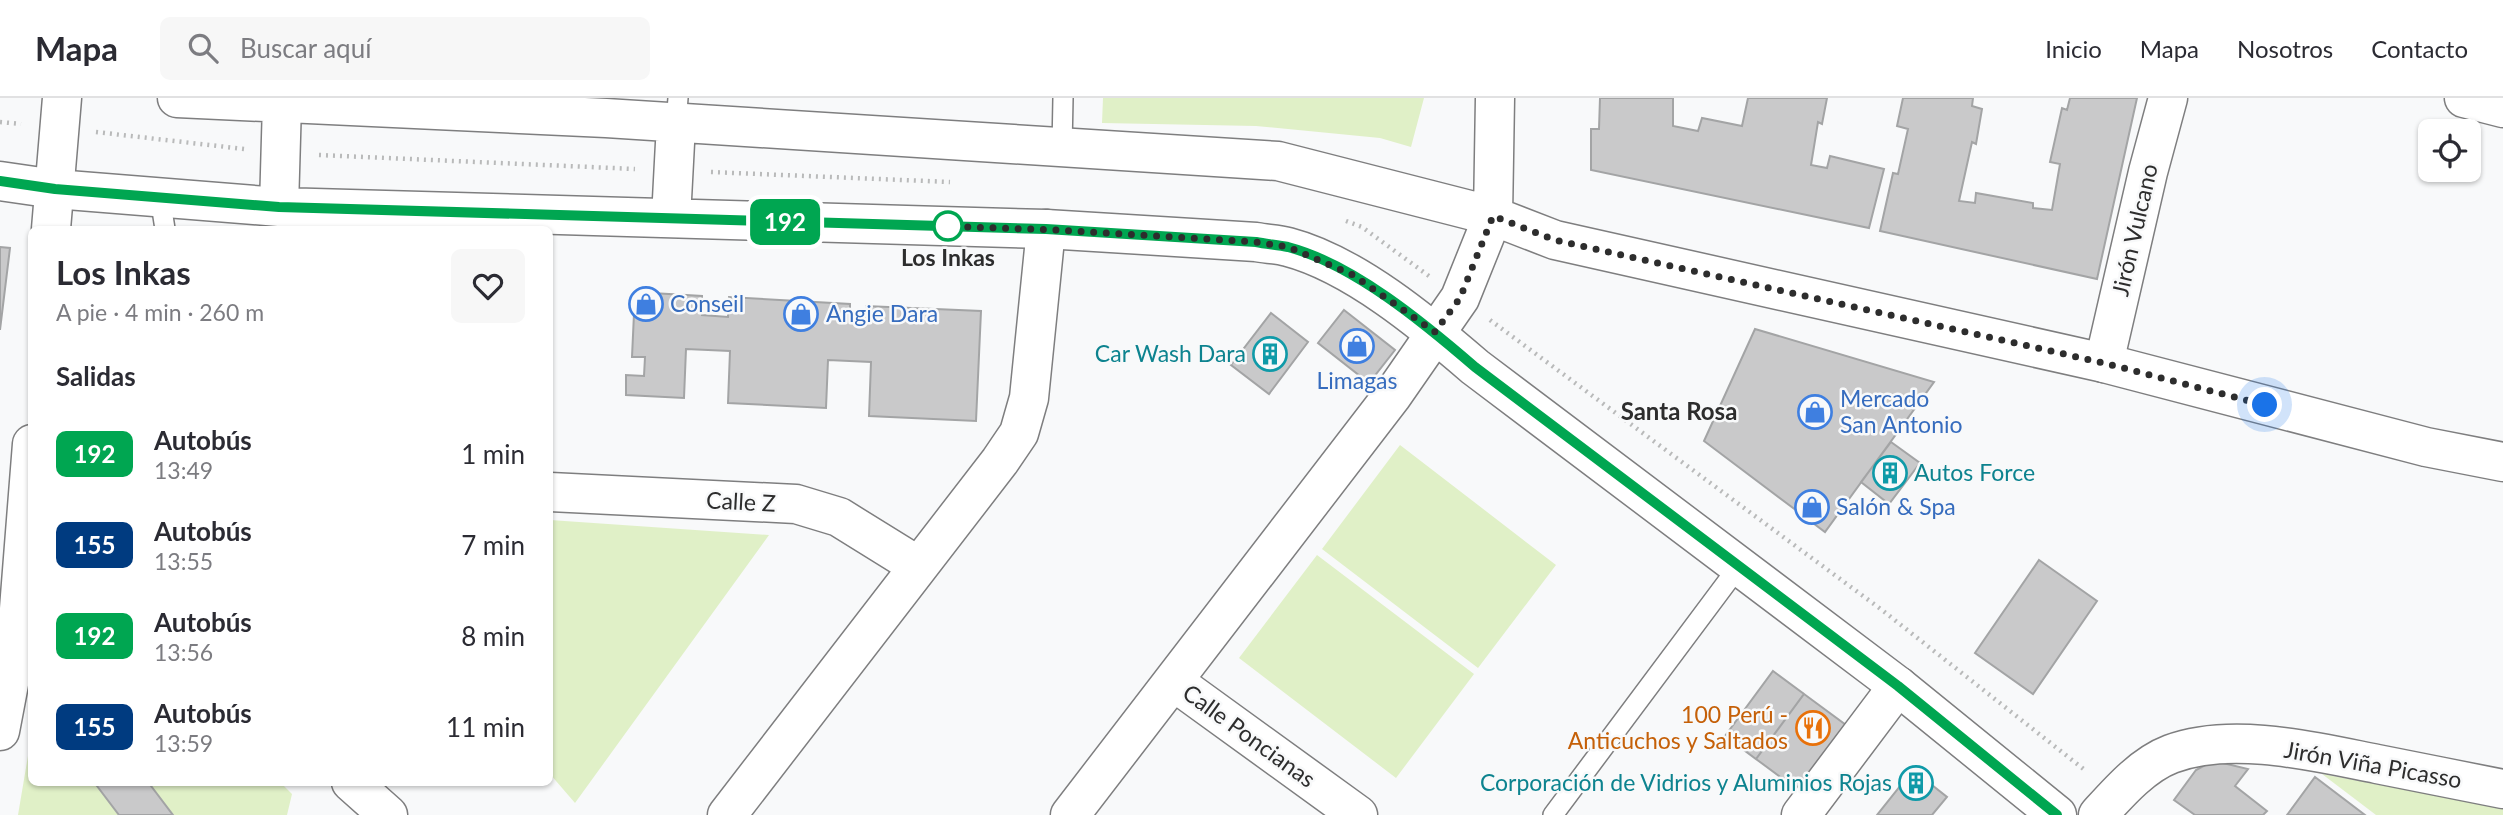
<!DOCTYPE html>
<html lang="es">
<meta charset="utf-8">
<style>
:root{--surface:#fff;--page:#f7f7f7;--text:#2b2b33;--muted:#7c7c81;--line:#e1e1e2}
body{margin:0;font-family:Lato,sans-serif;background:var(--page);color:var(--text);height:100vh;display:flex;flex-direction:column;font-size:26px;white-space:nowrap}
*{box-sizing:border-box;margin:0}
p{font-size:23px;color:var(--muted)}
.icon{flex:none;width:38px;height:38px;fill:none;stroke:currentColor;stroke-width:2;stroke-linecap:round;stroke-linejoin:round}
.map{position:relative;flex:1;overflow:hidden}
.details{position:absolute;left:28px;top:128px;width:525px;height:560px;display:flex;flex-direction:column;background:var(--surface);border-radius:10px;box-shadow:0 2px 5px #0004}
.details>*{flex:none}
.badge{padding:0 14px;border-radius:10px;font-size:24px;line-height:46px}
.controls{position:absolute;left:2418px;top:21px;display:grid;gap:14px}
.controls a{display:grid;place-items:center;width:63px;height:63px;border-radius:10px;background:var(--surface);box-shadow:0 2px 5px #0004;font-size:35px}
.you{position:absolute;width:35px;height:35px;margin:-18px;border:5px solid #fff;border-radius:50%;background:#1a73e8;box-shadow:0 0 0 10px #1a73e833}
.map>.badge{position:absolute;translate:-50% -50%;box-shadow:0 0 0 4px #fff}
h2{padding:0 28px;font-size:26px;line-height:63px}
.round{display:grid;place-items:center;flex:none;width:74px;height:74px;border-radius:10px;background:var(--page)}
.overview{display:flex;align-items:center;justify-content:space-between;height:119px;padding:0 28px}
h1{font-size:33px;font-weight:700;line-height:52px}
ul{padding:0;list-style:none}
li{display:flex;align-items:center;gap:21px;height:91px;padding:0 28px}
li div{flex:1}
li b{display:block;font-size:26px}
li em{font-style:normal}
li .badge{min-width:77px;font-weight:700;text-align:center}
header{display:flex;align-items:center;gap:42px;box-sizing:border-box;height:98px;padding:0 35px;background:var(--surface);border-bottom:2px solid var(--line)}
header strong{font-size:33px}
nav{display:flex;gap:38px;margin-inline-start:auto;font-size:24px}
.search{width:490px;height:63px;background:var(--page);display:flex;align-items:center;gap:18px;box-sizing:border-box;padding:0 24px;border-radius:10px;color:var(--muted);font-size:26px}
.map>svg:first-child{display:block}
</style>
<header>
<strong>Mapa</strong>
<div class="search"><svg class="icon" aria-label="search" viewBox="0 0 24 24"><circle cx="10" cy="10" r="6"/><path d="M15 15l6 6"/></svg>Buscar aquí</div>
<nav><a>Inicio</a><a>Mapa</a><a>Nosotros</a><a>Contacto</a></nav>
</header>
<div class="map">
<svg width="2503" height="717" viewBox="0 0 2503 717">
<rect width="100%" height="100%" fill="#f8f9fa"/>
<path fill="#e0f0c7" d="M 1103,0 L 1424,0 L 1411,49 L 1380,40 L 1256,28 L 1102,25 Z
M 1400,347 L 1556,467 L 1478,570 L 1322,451 Z
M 550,422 L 769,437 L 575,705 L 550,676 Z
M 1317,457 L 1474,576 L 1396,680 L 1239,560 Z
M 31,640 L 32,684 L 280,684 L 292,696 L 287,717 L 18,717 Z
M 2322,676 L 2503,710 L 2503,717 L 2376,717 Z"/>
<path fill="#c9c9ca" stroke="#a3a4a5" stroke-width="2" d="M 1600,0 L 1673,0 L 1673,28 L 1698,33 L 1702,20 L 1742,28 L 1748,0 L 1827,0 L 1822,26 L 1818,24 L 1811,67 L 1827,70 L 1830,58 L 1884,71 L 1869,130 L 1591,72 L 1591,31 L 1599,31 Z
M 1903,0 L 1973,0 L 1972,8 L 1982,11 L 1976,46 L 1972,44 L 1959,103 L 1975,105 L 1976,95 L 2033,105 L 2033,110 L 2052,112 L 2060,66 L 2050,64 L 2062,10 L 2067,12 L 2070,0 L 2137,0 L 2097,181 L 1880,133 L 1893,75 L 1898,76 L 1908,31 L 1897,28 Z
M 0,149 L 10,150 L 0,232 Z
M 635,194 L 702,198 L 702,217 L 728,219 L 729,199 L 850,206 L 850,220 L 866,220 L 866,208 L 981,213 L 976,323 L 869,318 L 871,264 L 828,262 L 826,310 L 728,305 L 730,253 L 686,251 L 684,300 L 626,297 L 626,277 L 644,278 L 645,259 L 632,259 Z
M 1344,212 L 1395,252 L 1369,285 L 1318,245 Z
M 1271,215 L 1308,244 L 1269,296 L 1231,267 Z
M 1755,231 L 1934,284 L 1825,434 L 1704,343 Z
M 1891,344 L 1920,365 L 1889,406 L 1861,384 Z
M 2039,462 L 2097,503 L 2033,596 L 1975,555 Z
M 1773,573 L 1804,596 L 1756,661 L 1725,638 Z
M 1804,596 L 1846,627 L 1798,692 L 1756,661 Z
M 2209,665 L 2223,665 L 2248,671 L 2235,688 L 2267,713 L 2263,717 L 2195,717 L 2174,702 L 2196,672 Z
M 1913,672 L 1947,699 L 1932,717 L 1877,717 Z
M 2315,679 L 2365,717 L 2287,717 Z
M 94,684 L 148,684 L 173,717 L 119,717 Z"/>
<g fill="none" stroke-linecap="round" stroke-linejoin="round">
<g stroke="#7e7e7f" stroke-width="22">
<path id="lane" d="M 676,26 L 678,0
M 1062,50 L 1063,0
M 160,99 L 165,131
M 1553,717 L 1739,468"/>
</g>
<g stroke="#7e7e7f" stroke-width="41">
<path id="street" d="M 2464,0 L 2503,10
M 51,131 L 62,0
M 2104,265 L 2148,74 L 2168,0
M 550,394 L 796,406 L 839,419 L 918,468
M 1173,583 L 1358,717
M 0,633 L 16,549 L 32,346
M 351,684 L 388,717
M 727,717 L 1000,363 L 1019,335 L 1029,300 L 1046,131
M 1070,717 L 1392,298 L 1460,200 L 1493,118
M 1801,717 L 1898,588
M 2098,717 C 2118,695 2142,667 2171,656 C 2232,633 2316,654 2377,666 C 2419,674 2461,683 2503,691"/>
</g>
<g stroke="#7e7e7f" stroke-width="41">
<path id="secondary" d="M 177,0 L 606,20 L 1278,63 L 1493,118 L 1555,142 L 2104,265 L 2426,349 L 2503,364
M 0,83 L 55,91 L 279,109 L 1046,131 L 1256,144 C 1266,146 1277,146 1288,149 C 1353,166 1424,225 1475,269 L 1898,588 L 2057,717
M 279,109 L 282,5
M 1493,118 L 1495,0
M 671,120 L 676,26"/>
</g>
<path stroke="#b9baba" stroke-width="4.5" stroke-dasharray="2 5" stroke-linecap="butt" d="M 0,24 L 21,26
M 96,34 L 244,51
M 319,57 L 635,71
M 711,74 L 950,84
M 1346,123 L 1362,129 L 1429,178
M 1490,222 L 1882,512 L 2086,673"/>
<use href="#lane" stroke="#fff" stroke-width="19"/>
<use href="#street" stroke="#fff" stroke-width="38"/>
<use href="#secondary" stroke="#fff" stroke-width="38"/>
</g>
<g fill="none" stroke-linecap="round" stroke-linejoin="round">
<g stroke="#fff" stroke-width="16">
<path id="line" d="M 0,83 L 55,91 L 279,109 L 1046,131 L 1256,144 C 1266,146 1278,147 1288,149 C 1353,166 1424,225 1475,269 L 1898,588 L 2057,717"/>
</g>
<use href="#line" stroke="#00a651" stroke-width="10"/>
<path stroke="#2d2d2d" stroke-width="7" stroke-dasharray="0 12.6" d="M 948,128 L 939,128 L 1057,132 L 1256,144 L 1288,149 L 1353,177 L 1435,234 L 1460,200 L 1493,118 L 1555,142 L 2104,265 L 2265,307"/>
</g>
<defs>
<g id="shop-ring" transform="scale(1.75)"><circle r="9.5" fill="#f8f9fa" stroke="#3f7fe0" stroke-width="1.5"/><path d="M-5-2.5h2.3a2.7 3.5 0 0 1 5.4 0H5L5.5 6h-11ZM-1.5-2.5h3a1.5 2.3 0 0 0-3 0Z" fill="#3f7fe0"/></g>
<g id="building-ring" transform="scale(1.75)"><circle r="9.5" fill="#f8f9fa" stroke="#0f9aa8" stroke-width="1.5"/><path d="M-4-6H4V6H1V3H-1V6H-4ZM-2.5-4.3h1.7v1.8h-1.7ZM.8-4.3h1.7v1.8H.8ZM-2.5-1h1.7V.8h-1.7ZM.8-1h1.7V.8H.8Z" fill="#0f9aa8"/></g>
<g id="restaurant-ring" transform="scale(1.75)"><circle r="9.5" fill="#f8f9fa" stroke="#e8710a" stroke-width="1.5"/><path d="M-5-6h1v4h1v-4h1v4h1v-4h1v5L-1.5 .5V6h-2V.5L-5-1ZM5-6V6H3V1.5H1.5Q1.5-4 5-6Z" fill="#e8710a"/></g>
</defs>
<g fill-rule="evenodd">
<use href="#shop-ring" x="646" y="206"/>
<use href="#shop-ring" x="801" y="216"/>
<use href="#shop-ring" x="1357" y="248"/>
<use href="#building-ring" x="1270" y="256"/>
<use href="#shop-ring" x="1815" y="314"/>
<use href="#building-ring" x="1890" y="375"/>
<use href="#shop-ring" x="1812" y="409"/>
<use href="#restaurant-ring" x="1813" y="630"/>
<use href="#building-ring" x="1916" y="685"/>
</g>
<circle fill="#fff" stroke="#00a651" stroke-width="3.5" cx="948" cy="128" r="14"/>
<g text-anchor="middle" stroke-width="5" stroke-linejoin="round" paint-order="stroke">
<g font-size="23" fill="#2d2d2d" stroke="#f8f9fa">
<text transform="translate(2135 132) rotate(-77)" y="8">Jirón Vulcano</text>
<text transform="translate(741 404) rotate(3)" y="8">Calle Z</text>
<text transform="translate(1249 638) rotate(36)" y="8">Calle Poncianas</text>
<text transform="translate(2373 667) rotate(10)" y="8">Jirón Viña Picasso</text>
</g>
<g font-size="23" font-weight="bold" fill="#2d2d2d" stroke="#f8f9fa">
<text x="948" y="168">Los Inkas</text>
</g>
<g font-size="23" fill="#366cbe" stroke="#f8f9fa" text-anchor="start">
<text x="670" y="214">Conseil</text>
<text x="826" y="224">Angie Dara</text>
<text x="1357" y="291" text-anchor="middle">Limagas</text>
<text x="1840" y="309">Mercado<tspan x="1840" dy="26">San Antonio</tspan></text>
<text x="1836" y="417">Salón &amp; Spa</text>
</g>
<g font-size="23" fill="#0d838f" stroke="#f8f9fa" text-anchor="end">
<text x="1246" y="264">Car Wash Dara</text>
<text x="1914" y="383" text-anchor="start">Autos Force</text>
<text x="1892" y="693">Corporación de Vidrios y Aluminios Rojas</text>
</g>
<g font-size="23" fill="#c56008" stroke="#f8f9fa" text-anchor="end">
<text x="1788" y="625">100 Perú -<tspan x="1788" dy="26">Anticuchos y Saltados</tspan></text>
</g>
<g font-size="24" font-weight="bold" fill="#2d2d2d" stroke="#f8f9fa">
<text x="1679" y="322">Santa Rosa</text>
</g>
</g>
</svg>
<div class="controls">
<a><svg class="icon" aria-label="locate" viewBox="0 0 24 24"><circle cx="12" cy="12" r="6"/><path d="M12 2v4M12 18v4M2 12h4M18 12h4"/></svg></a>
</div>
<div class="you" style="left:2265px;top:307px"></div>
<b class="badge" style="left:785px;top:124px;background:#00a651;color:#fff">192</b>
<section class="details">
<div class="overview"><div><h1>Los Inkas</h1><p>A pie · 4 min · 260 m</p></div><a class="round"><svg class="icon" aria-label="heart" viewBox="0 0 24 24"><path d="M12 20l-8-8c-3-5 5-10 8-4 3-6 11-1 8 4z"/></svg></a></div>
<h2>Salidas</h2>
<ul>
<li><span class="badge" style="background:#00a651;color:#fff">192</span><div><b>Autobús</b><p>13:49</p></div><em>1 min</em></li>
<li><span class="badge" style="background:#003b80;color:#fff">155</span><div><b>Autobús</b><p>13:55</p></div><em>7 min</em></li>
<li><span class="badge" style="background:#00a651;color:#fff">192</span><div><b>Autobús</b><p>13:56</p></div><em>8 min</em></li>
<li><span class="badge" style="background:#003b80;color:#fff">155</span><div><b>Autobús</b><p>13:59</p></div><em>11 min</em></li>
</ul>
</section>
</div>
